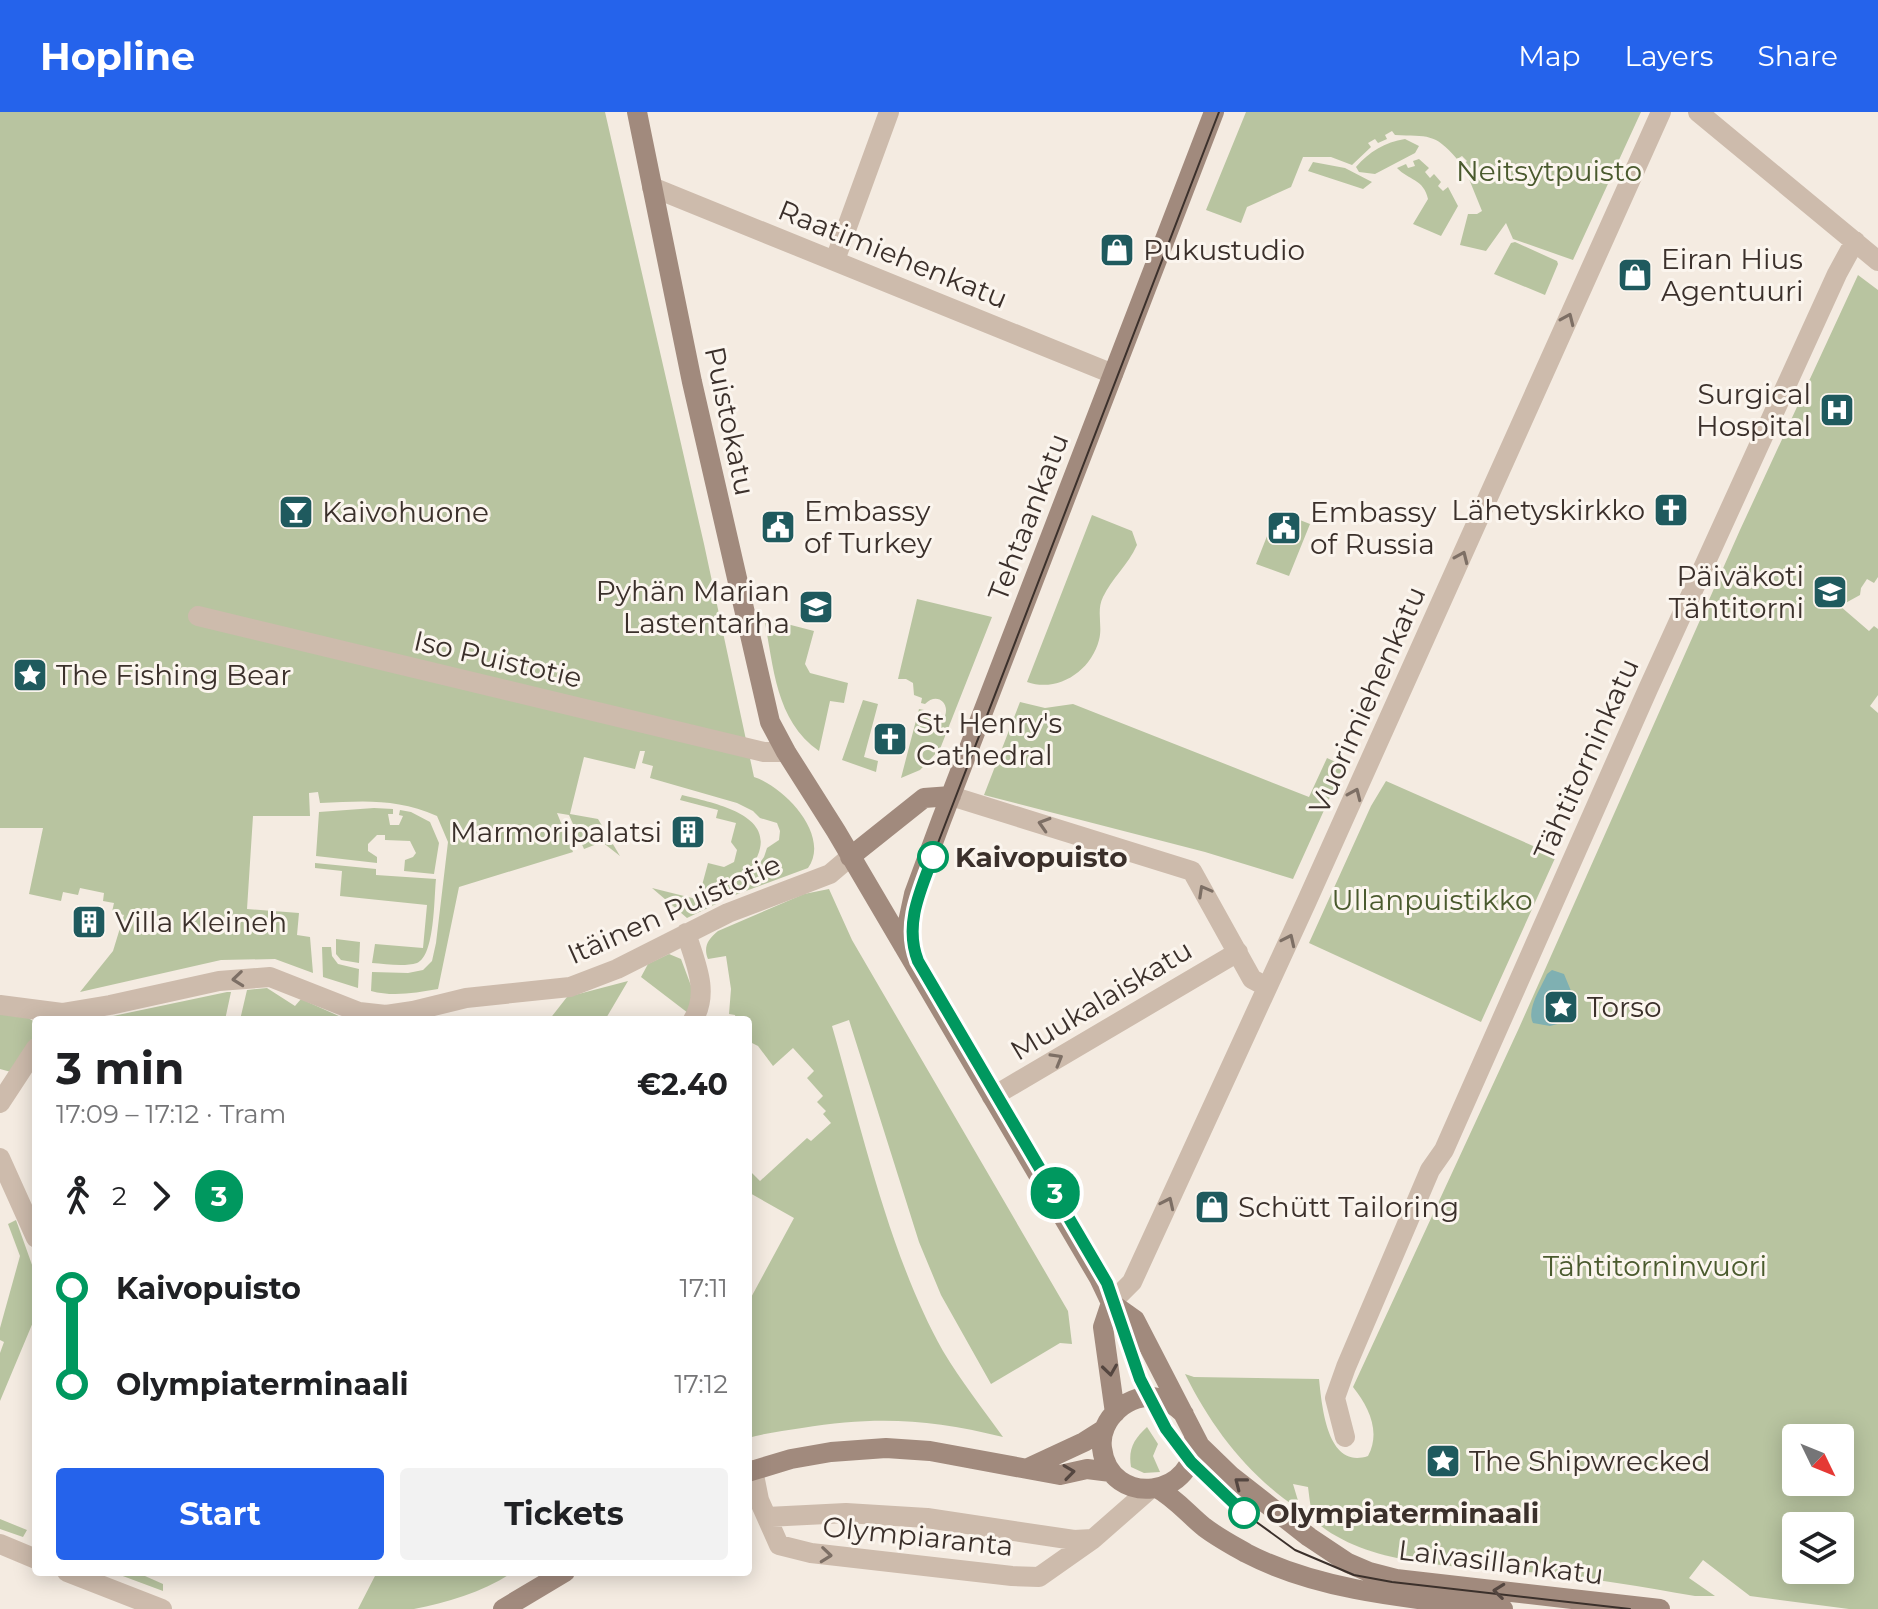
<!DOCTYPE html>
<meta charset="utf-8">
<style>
:root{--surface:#fff;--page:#f2f2f2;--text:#202124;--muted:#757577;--accent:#2563eb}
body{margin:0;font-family:Montserrat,sans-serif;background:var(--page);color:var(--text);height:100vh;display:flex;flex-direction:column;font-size:30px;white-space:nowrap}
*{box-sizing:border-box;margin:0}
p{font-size:26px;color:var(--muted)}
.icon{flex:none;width:44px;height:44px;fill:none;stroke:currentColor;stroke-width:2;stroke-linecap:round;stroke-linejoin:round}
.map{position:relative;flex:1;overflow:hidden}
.details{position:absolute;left:32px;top:904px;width:720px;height:560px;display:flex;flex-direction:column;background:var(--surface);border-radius:8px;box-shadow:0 4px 20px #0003}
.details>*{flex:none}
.badge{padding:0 16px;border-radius:26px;font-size:28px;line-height:52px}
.needle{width:52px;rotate:133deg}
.tools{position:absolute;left:1782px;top:1312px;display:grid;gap:16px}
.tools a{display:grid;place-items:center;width:72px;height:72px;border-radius:8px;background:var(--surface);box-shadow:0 4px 20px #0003;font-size:40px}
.map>.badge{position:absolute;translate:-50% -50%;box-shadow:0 0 0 4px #fff}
.legs{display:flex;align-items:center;gap:12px;height:88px;padding:0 24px;font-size:26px}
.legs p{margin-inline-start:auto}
.headline{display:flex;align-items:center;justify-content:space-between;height:136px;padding:0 24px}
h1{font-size:44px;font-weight:700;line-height:60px}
.button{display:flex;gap:16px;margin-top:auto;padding:16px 24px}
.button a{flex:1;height:92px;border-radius:8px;background:var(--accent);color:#fff;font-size:32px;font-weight:700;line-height:92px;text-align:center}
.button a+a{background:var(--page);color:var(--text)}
ul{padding:0 24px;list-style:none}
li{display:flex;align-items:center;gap:28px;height:96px;font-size:30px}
li i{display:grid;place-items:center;width:12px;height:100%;margin:0 10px;background:currentColor}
li i::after{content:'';width:20px;height:20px;margin:-10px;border:6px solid;border-radius:50%;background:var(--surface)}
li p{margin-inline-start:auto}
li:first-child i{background:linear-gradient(#0000 50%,currentColor 0)}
li:last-child i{background:linear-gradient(currentColor 50%,#0000 0)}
header{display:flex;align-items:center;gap:48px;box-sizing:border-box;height:112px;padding:0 40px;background:var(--accent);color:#fff}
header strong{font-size:38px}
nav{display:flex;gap:44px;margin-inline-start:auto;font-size:28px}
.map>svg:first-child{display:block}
</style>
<header>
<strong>Hopline</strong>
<nav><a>Map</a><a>Layers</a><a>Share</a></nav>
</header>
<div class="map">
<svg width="1878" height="1497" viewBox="0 0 1878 1497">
<rect width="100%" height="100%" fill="#f4ebe1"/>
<path fill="#b8c4a0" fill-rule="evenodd" d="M 0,0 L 605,0 L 704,432 L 754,665 C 785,675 831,724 808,756 L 735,783 L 718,782 L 724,775 L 752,762 L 764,745 L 767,736 L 779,728 L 780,719 L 777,711 L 760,706 L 753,699 L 737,691 L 650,666 L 653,654 L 642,651 L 645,639 L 640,639 L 635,657 L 584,645 L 570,702 L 598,707 L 620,744 L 602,730 L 584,737 L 569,703 L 557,701 L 573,740 L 459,775 L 438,877 C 415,881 393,885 371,879 L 372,860 L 408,861 L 423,858 L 432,849 L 436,831 L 448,730 L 437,704 C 396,686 364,689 320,691 L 318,680 L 309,681 L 310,704 L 253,704 L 247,797 L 299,801 L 297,823 L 310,825 L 313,861 L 275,847 L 221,848 L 80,880 L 113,839 L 124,803 L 112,800 L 114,791 L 103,789 L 104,781 L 80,776 L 78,783 L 63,780 L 61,789 L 29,782 L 43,716 L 0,716 Z
M 1246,0 L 1641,0 L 1573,148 L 1513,127 L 1506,111 L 1486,139 L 1460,133 L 1468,102 L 1477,102 L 1482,99 L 1469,67 L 1473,63 L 1469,57 L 1465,60 L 1462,53 L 1467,49 L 1462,44 L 1457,47 C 1434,20 1428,25 1395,23 L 1392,19 L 1385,23 L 1387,27 L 1378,31 L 1375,27 L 1368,31 L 1371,35 L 1352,53 L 1331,45 L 1303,45 L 1291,75 L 1247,95 L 1241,111 L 1206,98 Z
M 1405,27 L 1419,34 L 1415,41 L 1375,62 L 1359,60 L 1356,55 C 1369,40 1385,30 1405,27 Z
M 1419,47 L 1429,56 L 1425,60 L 1430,66 L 1434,62 L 1441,70 L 1438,74 L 1443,79 L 1448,75 L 1458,94 L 1441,124 L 1413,112 L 1428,87 C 1424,67 1408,68 1397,56 L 1406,52 L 1408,56 L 1415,54 L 1413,49 Z
M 1313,50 L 1345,56 L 1372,70 L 1363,77 L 1308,59 Z
M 1515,130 L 1557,149 L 1558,152 L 1545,183 L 1494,162 L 1511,131 Z
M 1858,163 L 1878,178 L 1878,465 L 1874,471 L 1867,467 L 1861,476 L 1860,483 L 1840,494 L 1869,519 L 1874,514 L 1878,517 L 1878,583 L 1870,594 L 1878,601 L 1878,1497 L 1849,1497 L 1750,1484 L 1703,1448 L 1689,1466 L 1715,1484 L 1695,1484 C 1643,1475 1591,1466 1538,1461 C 1470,1454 1377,1457 1321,1414 C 1310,1404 1310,1388 1308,1375 L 1293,1372 L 1299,1392 L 1297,1396 C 1247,1362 1212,1316 1185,1262 L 1194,1265 L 1319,1267 C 1322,1294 1327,1358 1368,1344 C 1381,1320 1369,1295 1353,1275 L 1519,916 L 1740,418 ZM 1796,1326 L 1840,1326 L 1840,1370 L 1796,1370 ZM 1796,1414 L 1840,1414 L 1840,1458 L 1796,1458 Z
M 1277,399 L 1310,412 L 1289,464 L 1256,452 Z
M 1092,403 L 1132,419 L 1137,433 C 1128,453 1112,466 1103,485 C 1096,499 1103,514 1099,528 C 1091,559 1058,581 1027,570 Z
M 917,487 L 992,505 L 940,637 L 920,658 L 901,666 L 919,597 L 924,598 L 928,607 L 936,610 L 945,604 C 950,590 936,580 925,592 L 921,591 L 922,586 L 914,583 L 913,571 L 906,567 L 898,567 Z
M 764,506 L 814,519 L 805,552 L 810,561 L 848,571 L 844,591 L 830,589 L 819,639 C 775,608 774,555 764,506 Z
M 863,588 L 878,592 L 864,645 L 878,649 L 876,660 L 842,648 Z
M 1020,590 L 1045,596 L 1073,592 L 1309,685 L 1327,646 L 1344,654 L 1293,767 L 1205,740 L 984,683 Z
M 1386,669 L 1556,744 L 1481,910 L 1309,831 L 1371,694 Z
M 682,683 C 722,693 790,706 747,761 L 720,770 L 713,780 L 701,777 L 708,751 L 724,755 L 734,750 L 737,738 L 731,730 L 736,711 L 716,706 L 718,698 L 680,688 Z
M 374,696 L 393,697 L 393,702 L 388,702 L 390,713 L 399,713 L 403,704 L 399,703 L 400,698 L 411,700 L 430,710 L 439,731 L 434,762 L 404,759 L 405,748 L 413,745 L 416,741 L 410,729 L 385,728 L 385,723 L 377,723 L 368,732 L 368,739 L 377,745 L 377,751 L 316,744 L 319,700 Z
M 315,751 L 376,757 L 376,763 L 436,767 C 434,785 435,844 417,851 C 404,855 386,852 372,851 L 375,832 L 423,836 L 427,793 L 340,784 L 342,759 L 315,756 Z
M 652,776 L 716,792 L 687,806 Z
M 829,777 L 852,828 L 1068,1199 L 1072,1232 L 1060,1231 L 991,1272 L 941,1183 L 919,1130 L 849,908 L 832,914 C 862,1018 890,1145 943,1239 C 961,1269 983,1297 1003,1325 C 929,1307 877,1304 802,1316 C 784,1319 765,1321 748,1326 L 748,1191 L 794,1106 L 748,1080 L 748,1057 L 760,1069 L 807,1026 L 811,1029 L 831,1011 L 823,1002 L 826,999 L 817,990 L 823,984 L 807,966 L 814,959 L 793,936 L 773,954 L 758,934 L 748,929 L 748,908 L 736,908 L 735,903 L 729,902 L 731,877 L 726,844 L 708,847 C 703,835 708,827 718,819 L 804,782 Z
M 336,827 L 360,830 L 359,851 L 341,848 L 336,842 Z
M 322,835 L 331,835 L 332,844 L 338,852 L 359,857 L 358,876 L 323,865 Z
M 669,842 L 681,847 L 693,879 L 688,901 L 641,865 L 648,852 Z
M 628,869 L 605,908 L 549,908 L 567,885 Z
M 267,876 L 295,894 L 301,887 L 341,905 L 343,908 L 240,908 L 247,878 Z
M 227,880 L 231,880 L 225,908 L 94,908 Z
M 0,901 L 27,905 L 36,911 L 36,929 L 11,960 L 0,957 Z
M 16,1108 L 36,1164 L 36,1203 L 0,1289 L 0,1241 L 4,1230 L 0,1228 L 0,1216 L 20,1144 L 8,1112 Z
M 1147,1315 L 1158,1332 L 1153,1344 L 1160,1360 L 1144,1361 L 1131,1355 C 1128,1337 1134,1327 1147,1315 Z
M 0,1407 L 27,1418 L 23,1425 L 0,1417 Z
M 112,1460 L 136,1460 L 163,1472 L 163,1479 Z
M 377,1460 L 513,1460 C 485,1479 447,1491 414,1497 C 396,1497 376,1497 358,1497 Z"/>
<path fill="#7fb0b2" d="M 1552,858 L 1564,862 L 1576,891 L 1565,910 L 1550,914 L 1533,911 C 1526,897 1541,876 1547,862 Z"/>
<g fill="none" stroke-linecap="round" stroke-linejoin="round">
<path stroke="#cdbbac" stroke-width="20" d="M 1698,0 L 1878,149
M 652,75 L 1113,262
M 835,148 L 889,0
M 198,504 L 764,640 L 786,640
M 951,684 L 1192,759 L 1252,867 L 1267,875
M 686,821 C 695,850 710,880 693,908
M 0,893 L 62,901 L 110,893 L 219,869 L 270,865 L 359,900 L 386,903 L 413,899 L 466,886 L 570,875 L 617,857 L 728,801 L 830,762 L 850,745
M 992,985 L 1238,840
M 0,991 L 36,936
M 0,1046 L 36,1126
M 1111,1191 L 1132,1170 L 1306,791 L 1661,0
M 1345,1325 L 1335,1286 L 1346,1255 L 1430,1058 L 1444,1038 L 1648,577 L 1837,162 L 1855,129
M 753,1358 L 759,1388 L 779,1433 L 811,1441 L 1012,1464 L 1039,1465 L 1093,1427 L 1150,1377
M 767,1405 L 846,1401 L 927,1406 L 1074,1428 L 1093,1427
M 0,1432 L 36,1447
M 67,1460 L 162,1497"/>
<path stroke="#a18a7d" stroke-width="20" d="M 637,0 L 692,270 L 770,610 L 786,640 L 836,719 L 1099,1166 L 1111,1191 L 1135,1208 L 1200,1334 L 1231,1364 L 1309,1425 L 1348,1451 L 1369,1460 L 1396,1467 L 1660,1497
M 850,745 L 924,686 L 951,684
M 903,833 L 914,782 L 941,709 L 1214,0
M 1111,1191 L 1103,1215 L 1115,1301
M 1184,1302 C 1177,1295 1168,1289 1158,1286 C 1130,1279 1098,1307 1102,1336 C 1109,1397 1200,1387 1194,1323
M 1028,1356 L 1084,1330 L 1103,1318
M 748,1360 L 791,1347 L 831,1340 L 886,1336 L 930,1339 L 1060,1363 L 1087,1357 L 1111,1360
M 1157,1376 C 1175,1386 1188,1402 1204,1415 C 1217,1425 1232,1433 1246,1441 C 1323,1481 1419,1487 1503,1497
M 503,1497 L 565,1460"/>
<path stroke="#3b302b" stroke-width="2" d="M 1219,0 L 918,783 L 912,812 L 915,842 L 1107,1171 L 1140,1267 L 1156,1299 L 1182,1340 L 1244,1401 L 1295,1438 L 1354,1463 L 1392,1470 L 1630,1497"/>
</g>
<defs><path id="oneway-chevron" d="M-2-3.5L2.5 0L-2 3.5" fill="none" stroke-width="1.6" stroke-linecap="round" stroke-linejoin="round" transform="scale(2)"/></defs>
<g stroke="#7d6f65">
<use href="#oneway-chevron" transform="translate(1568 207) rotate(-66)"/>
<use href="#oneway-chevron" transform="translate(1462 445) rotate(-66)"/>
<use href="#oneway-chevron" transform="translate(1355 682) rotate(-66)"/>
<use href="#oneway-chevron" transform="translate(1044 712) rotate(-163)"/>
<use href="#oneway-chevron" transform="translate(1204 779) rotate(-119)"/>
<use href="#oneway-chevron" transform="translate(1289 828) rotate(-65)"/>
<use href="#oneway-chevron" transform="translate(238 867) rotate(174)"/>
<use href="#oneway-chevron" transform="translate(1057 947) rotate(-30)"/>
<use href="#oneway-chevron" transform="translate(1168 1091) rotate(-65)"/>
<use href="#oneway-chevron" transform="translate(826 1443) rotate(6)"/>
</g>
<g stroke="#544640">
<use href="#oneway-chevron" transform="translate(1110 1258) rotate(82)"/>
<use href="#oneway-chevron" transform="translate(1069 1360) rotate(-8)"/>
<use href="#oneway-chevron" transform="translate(1240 1371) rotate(-142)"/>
<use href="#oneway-chevron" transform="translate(1499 1479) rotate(-174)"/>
</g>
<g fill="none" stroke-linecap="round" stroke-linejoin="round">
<g stroke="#fff" stroke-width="18">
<path id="line-1" d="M 933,745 C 920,779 904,813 918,849 L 1107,1171 L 1140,1267 L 1166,1317 L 1191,1350 L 1244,1401"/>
</g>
<use href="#line-1" stroke="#00985f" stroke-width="12"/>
</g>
<defs>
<g id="shop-square" transform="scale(1.8)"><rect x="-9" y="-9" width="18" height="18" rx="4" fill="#1f5a5e" stroke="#fbf5ee"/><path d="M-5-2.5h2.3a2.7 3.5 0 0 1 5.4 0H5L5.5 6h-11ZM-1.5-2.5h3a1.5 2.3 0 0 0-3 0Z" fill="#fff"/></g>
<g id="hospital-square" transform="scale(1.8)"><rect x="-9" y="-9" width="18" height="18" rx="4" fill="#1f5a5e" stroke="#fbf5ee"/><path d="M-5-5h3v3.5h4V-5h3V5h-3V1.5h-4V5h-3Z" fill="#fff"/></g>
<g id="church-square" transform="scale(1.8)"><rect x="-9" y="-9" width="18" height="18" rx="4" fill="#1f5a5e" stroke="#fbf5ee"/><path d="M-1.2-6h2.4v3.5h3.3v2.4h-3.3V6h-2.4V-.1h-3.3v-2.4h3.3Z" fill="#fff"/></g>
<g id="bar-square" transform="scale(1.8)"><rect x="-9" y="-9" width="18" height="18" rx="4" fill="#1f5a5e" stroke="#fbf5ee"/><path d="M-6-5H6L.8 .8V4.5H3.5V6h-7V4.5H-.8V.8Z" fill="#fff"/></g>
<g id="civic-square" transform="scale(1.8)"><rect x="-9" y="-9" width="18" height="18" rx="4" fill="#1f5a5e" stroke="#fbf5ee"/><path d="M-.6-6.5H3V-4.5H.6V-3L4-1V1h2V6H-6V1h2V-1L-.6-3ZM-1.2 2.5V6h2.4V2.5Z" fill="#fff"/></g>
<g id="school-square" transform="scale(1.8)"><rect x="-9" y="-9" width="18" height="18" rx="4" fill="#1f5a5e" stroke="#fbf5ee"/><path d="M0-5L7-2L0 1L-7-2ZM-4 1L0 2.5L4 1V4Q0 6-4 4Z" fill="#fff"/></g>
<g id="sight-square" transform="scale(1.8)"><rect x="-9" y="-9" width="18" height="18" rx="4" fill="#1f5a5e" stroke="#fbf5ee"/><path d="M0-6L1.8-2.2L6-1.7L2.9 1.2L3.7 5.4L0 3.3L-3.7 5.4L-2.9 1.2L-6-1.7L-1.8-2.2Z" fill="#fff"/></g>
<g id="building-square" transform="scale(1.8)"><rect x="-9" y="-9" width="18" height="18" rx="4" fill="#1f5a5e" stroke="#fbf5ee"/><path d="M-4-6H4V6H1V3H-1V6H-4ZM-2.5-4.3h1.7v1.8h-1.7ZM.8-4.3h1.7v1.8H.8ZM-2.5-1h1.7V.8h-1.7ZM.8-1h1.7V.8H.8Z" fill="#fff"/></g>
</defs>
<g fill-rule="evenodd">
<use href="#shop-square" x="1117" y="138"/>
<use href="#shop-square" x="1635" y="163"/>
<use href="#hospital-square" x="1837" y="298"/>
<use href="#church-square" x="1671" y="398"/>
<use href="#bar-square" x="296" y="400"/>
<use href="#civic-square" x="778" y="415"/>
<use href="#civic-square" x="1284" y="416"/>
<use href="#school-square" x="1830" y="480"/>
<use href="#school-square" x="816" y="495"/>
<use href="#sight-square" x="30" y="563"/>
<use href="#church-square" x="890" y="627"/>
<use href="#building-square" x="688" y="720"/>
<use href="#building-square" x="89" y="810"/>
<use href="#sight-square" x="1561" y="895"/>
<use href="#shop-square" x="1212" y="1095"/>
<use href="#sight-square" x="1443" y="1349"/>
</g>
<g fill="#fff" stroke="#00985f" stroke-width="4">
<circle cx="933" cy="745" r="14"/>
<circle cx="1244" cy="1401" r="14"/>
</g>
<g text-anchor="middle" stroke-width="6" stroke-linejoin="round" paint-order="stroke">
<g font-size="28" fill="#4a5a2e" stroke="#fbf5ee">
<text x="1549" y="69">Neitsytpuisto</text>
<text x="1432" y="798">Ullanpuistikko</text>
<text x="1655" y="1164">Tähtitorninvuori</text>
</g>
<g font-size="28" fill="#3b302b" stroke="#fbf5ee" text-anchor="start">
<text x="1143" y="148">Pukustudio</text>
<text x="1661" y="157">Eiran Hius<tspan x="1661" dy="32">Agentuuri</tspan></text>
<text x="1811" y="292" text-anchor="end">Surgical<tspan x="1811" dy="32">Hospital</tspan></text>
<text x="1645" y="408" text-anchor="end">Lähetyskirkko</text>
<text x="804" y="409">Embassy<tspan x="804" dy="32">of Turkey</tspan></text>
<text x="322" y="410">Kaivohuone</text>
<text x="1310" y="410">Embassy<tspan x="1310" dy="32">of Russia</tspan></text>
<text x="1804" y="474" text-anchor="end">Päiväkoti<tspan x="1804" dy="32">Tähtitorni</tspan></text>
<text x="790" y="489" text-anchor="end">Pyhän Marian<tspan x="790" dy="32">Lastentarha</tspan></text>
<text x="56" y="573">The Fishing Bear</text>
<text x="916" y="621">St. Henry's<tspan x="916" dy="32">Cathedral</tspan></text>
<text x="662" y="730" text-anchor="end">Marmoripalatsi</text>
<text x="115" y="820">Villa Kleineh</text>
<text x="1587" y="905">Torso</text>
<text x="1238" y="1105">Schütt Tailoring</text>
<text x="1469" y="1359">The Shipwrecked</text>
</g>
<g font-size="28" fill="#3b302b" stroke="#fbf5ee">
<text transform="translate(893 142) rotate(22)" y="10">Raatimiehenkatu</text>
<text transform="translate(730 309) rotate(78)" y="10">Puistokatu</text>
<text transform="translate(1028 405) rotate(-69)" y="10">Tehtaankatu</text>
<text transform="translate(498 547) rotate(13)" y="10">Iso Puistotie</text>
<text transform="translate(1367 588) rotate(-66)" y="10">Vuorimiehenkatu</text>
<text transform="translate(1586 647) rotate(-66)" y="10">Tähtitorninkatu</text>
<text transform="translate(674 797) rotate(-24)" y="10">Itäinen Puistotie</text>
<text transform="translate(1101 888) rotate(-31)" y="10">Muukalaiskatu</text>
<text transform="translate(918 1424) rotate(6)" y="10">Olympiaranta</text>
<text transform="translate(1501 1450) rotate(7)" y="10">Laivasillankatu</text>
</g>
<g font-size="28" font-weight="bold" fill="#3b302b" stroke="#fbf5ee" text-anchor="start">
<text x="955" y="755">Kaivopuisto</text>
<text x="1266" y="1411">Olympiaterminaali</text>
</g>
</g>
</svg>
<div class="tools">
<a><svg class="needle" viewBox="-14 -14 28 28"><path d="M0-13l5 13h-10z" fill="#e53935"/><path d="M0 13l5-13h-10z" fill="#757577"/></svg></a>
<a><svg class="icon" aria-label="layers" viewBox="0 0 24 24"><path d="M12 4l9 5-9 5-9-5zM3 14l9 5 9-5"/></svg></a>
</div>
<b class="badge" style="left:1055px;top:1081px;background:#00985f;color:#fff">3</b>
<section class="details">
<div class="headline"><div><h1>3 min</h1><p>17:09 – 17:12 · Tram</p></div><b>€2.40</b></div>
<div class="legs"><svg class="icon" aria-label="walk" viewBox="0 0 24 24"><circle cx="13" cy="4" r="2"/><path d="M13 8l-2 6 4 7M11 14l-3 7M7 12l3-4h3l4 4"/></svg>2<svg class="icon" aria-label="forward" viewBox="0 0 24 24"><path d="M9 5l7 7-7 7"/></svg><b class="badge" style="background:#00985f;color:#fff">3</b></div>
<ul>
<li><i style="color:#00985f"></i><b>Kaivopuisto</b><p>17:11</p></li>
<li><i style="color:#00985f"></i><b>Olympiaterminaali</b><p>17:12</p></li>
</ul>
<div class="button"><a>Start</a><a>Tickets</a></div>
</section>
</div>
